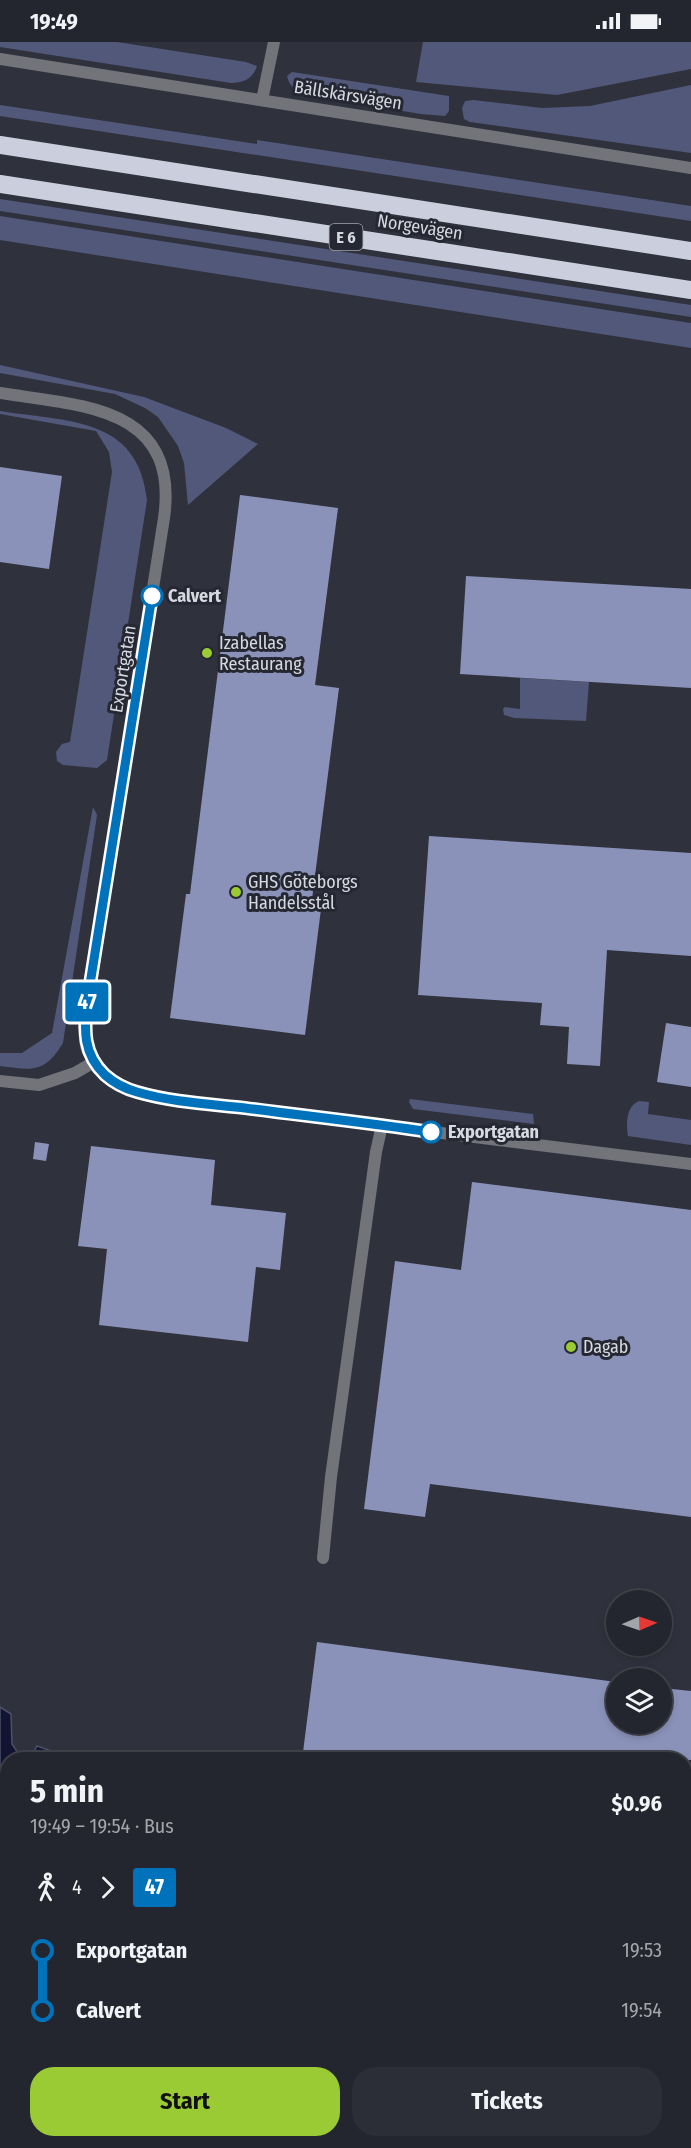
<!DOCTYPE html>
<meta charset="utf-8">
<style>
:root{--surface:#23262e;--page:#2b2e36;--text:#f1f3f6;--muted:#a3a5aa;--line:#40434a;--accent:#9acb34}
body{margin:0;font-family:"Fira Sans Condensed",sans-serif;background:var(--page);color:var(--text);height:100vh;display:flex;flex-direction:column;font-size:22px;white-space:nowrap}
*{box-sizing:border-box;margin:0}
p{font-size:20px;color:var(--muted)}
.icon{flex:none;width:33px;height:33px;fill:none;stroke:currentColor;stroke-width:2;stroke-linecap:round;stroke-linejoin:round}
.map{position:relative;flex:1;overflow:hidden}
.sheet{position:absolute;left:0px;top:1710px;width:692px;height:396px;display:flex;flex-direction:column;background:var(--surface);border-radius:24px 24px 0 0;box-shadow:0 3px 9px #0003,0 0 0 2px var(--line)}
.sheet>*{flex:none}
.badge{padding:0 12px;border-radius:4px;font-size:21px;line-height:39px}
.needle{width:39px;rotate:88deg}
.buttons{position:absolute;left:606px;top:1548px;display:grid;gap:12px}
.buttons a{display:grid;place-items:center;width:66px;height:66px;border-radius:50%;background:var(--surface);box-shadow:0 3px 9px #0003,0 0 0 2px var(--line);font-size:30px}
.map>.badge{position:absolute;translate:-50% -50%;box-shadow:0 0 0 3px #fff}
.legs{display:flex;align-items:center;gap:9px;height:66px;padding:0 30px;font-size:20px}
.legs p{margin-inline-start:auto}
.summary{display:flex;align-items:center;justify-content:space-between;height:102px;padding:0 30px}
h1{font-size:33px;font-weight:700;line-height:45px}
.primary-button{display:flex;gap:12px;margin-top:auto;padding:12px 30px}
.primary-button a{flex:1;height:69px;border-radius:24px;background:var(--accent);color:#111;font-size:24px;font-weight:700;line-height:69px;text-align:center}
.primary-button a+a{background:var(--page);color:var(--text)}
ul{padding:0 30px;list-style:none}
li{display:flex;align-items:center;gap:21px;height:60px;font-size:22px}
li i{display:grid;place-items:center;width:9px;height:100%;margin:0 8px;background:currentColor}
li i::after{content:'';width:15px;height:15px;margin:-8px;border:4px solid;border-radius:50%;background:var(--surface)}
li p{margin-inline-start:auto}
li:first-child i{background:linear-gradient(#0000 50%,currentColor 0)}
li:last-child i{background:linear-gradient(currentColor 50%,#0000 0)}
.status{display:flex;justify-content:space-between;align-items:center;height:42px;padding:0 30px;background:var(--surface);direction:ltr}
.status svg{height:16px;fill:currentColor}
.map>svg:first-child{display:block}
</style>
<div class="status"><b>19:49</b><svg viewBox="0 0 49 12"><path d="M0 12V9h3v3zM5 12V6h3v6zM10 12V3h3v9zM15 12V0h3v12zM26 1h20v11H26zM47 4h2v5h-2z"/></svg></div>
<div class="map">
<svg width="691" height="2106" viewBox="0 0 691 2106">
<rect width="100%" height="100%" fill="#2f323d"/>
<path fill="#52587a" d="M 0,0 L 117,0 L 246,20 L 257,24 C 253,37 243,41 231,41 L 0,5 Z
M 423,0 L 691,0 L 691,27 L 557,53 L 416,40 Z
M 292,30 L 449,54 L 449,69 L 445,74 L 421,72 L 311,54 C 299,51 290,47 287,34 Z
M 691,43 L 691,111 L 470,80 L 464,77 L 462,66 L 465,59 L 473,58 L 542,66 L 590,64 Z
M 0,63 L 250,101 L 257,102 L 257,98 L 691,164 L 691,179 L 0,74 Z
M 0,157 L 691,263 L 691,275 L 0,169 Z
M 0,174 L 691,281 L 691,306 L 0,198 Z
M 0,323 L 144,355 L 226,386 L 258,402 L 188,463 L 184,421 L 178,404 L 158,375 L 145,366 L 115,352 L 0,331 Z
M 0,369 C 67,380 138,374 147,458 L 107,718 L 97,726 L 63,723 L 57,719 L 56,710 L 62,702 L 70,700 L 112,430 L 109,410 L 96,389 L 0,372 Z
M 520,636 L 589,640 L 586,679 L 514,676 L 504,673 L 503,667 L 505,665 L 520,667 Z
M 93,765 L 97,773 L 63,1001 C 44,1032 32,1028 0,1024 L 0,1011 L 22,1011 L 52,991 Z
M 410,1057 L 533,1072 L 534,1082 L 413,1067 L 409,1060 Z
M 639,1059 L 649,1060 L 648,1072 L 691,1078 L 691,1103 L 628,1094 C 626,1082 626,1064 639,1059 Z"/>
<path fill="#121532" stroke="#4d5066" stroke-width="1.5" d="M 0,1665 L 11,1672 L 12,1702 L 22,1717 L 8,1718 L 8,2098 L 684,2098 L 684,1928 L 691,1930 L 691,2106 L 0,2106 L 4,2085 L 0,2083 Z
M 37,1704 L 74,1717 L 30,1717 Z"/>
<path fill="#8b92b9" d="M 0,425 L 62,434 L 49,527 L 0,520 Z
M 240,453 L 338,466 L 315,643 L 339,646 L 311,865 L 321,867 L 305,993 L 170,976 L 186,852 L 190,852 Z
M 466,534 L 691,547 L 691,646 L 460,632 Z
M 429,794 L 691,811 L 691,914 L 607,908 L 600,1024 L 567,1022 L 569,985 L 540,983 L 542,961 L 418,953 Z
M 666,981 L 691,985 L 691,1045 L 657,1040 Z
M 35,1100 L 49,1102 L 46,1119 L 33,1117 Z
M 91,1104 L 215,1118 L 211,1163 L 286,1171 L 280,1228 L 256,1225 L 248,1300 L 99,1283 L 107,1207 L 78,1204 Z
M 472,1140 L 691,1168 L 691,1475 L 430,1442 L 425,1475 L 364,1467 L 395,1219 L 461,1228 Z
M 317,1600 L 616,1640 L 616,1682 L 662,1682 L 662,1646 L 691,1649 L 691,1718 L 302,1718 Z"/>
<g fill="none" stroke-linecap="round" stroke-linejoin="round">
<path stroke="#73747a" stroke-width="12" d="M 262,58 L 274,0
M 0,1039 L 39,1043 L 75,1031 L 94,1020
M 323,1516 L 331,1435 L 376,1110 L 382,1083"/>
<path stroke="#73747a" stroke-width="12" d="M 0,17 L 691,126
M 0,351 C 80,364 180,363 164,476 L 84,985 C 85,991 85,998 86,1004 C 88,1011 93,1019 98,1024 C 120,1051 152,1053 184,1059 L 691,1122"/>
<path stroke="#cbcedd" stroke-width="18" d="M 0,103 L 691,209
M 0,142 L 691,248"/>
</g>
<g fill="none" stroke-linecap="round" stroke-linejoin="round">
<g stroke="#fff" stroke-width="14">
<path id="line-1" d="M 152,554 L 87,961 C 84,988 83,1012 105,1033 C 113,1040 126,1047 137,1050 C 171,1060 209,1062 245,1066 C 307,1074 369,1081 431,1090"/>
</g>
<use href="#line-1" stroke="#0072bc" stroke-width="9"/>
</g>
<g fill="#fff" stroke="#0072bc" stroke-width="3">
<circle cx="152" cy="554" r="10"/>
<circle cx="431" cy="1090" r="10"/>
</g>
<g fill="#9acb34" stroke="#252833" stroke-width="2">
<circle cx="207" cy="611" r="6"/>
<circle cx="236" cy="850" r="6"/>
<circle cx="571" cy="1305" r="6"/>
</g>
<g text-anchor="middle" stroke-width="6" stroke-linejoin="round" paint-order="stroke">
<rect fill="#252833" stroke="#a2a4ad" stroke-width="1.5" x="329.5" y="182" width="33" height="26" rx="4.5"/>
<g font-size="16" font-weight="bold" fill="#d7d9e1">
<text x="346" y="201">E 6</text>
</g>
<g font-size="18" fill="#d7d9e1" stroke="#252833">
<text transform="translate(348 53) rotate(9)" y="6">Bällskärsvägen</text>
<text transform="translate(420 185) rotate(9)" y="6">Norgevägen</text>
<text transform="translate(123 627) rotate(-81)" y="6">Exportgatan</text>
</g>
<g font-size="18" font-weight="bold" fill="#d7d9e1" stroke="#252833" text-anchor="start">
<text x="168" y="560">Calvert</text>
<text x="448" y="1096">Exportgatan</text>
</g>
<g font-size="18" fill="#d7d9e1" stroke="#252833" text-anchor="start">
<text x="219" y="607">Izabellas<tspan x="219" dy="21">Restaurang</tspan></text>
<text x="248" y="846">GHS Göteborgs<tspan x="248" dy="21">Handelsstål</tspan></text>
<text x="583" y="1311">Dagab</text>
</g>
</g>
</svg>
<div class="buttons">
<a><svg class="needle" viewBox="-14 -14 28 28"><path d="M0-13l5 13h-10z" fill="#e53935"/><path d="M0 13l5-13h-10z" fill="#a3a5aa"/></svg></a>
<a><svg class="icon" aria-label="layers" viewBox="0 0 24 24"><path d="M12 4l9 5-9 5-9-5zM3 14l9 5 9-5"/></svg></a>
</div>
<b class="badge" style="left:87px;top:960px;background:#0072bc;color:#fff">47</b>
<section class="sheet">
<div class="summary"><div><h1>5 min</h1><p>19:49 – 19:54 · Bus</p></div><b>$0.96</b></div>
<div class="legs"><svg class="icon" aria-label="walk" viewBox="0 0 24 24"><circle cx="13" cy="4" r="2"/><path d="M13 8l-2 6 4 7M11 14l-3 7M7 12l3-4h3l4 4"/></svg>4<svg class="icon" aria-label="forward" viewBox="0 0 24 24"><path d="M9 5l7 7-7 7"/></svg><b class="badge" style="background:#0072bc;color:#fff">47</b></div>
<ul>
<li><i style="color:#0072bc"></i><b>Exportgatan</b><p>19:53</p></li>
<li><i style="color:#0072bc"></i><b>Calvert</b><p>19:54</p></li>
</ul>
<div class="primary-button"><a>Start</a><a>Tickets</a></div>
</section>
</div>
